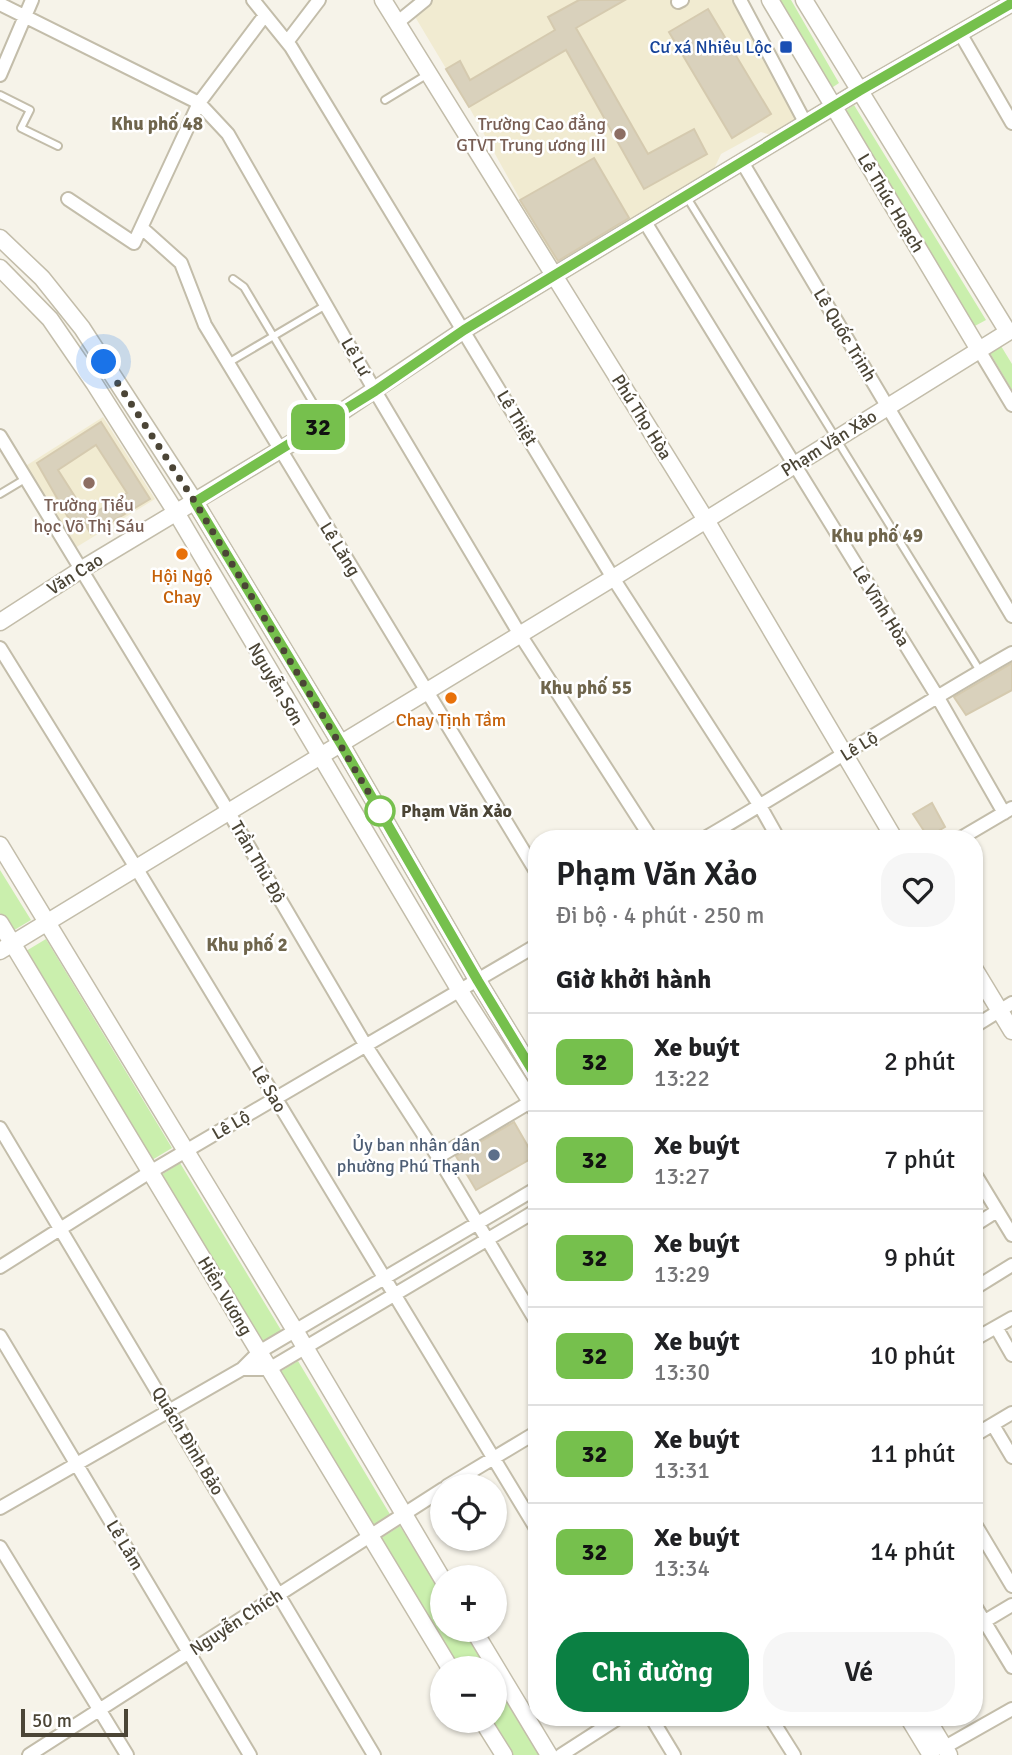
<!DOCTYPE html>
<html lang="vi">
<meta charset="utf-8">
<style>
:root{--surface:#fff;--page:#f6f6f6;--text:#202124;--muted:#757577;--line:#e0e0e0;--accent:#0b8043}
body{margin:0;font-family:Signika,sans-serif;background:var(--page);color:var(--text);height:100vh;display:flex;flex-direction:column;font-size:26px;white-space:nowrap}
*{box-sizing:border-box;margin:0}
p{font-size:23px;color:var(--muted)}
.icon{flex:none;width:38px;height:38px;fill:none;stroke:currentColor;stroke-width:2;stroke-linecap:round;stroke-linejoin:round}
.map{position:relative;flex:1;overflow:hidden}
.drawer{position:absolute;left:528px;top:830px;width:455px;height:896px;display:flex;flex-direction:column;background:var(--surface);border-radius:28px;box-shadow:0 2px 5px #0004}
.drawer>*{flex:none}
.badge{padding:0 14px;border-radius:10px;font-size:24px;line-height:46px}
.buttons{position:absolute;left:430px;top:1474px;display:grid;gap:14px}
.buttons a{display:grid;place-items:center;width:77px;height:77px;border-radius:50%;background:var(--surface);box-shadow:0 2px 5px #0004;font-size:35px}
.scale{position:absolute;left:21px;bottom:18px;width:107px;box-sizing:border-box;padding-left:7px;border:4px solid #4b4536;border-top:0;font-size:19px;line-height:24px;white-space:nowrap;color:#4b4536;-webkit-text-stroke:5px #fff;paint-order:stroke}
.you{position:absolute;width:35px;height:35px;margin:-18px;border:5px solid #fff;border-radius:50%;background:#1a73e8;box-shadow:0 0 0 10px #1a73e833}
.map>.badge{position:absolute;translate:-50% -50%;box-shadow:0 0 0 4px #fff}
h2{padding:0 28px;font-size:26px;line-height:63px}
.round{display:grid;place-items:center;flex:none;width:74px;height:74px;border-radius:28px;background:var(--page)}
.overview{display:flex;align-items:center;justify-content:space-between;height:119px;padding:0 28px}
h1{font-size:33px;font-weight:600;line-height:52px}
.action{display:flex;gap:14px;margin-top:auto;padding:14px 28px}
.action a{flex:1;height:80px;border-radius:28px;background:var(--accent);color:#fff;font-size:28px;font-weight:600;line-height:80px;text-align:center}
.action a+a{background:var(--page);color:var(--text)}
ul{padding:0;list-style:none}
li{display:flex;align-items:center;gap:21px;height:98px;padding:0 28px;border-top:2px solid var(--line)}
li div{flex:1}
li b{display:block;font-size:26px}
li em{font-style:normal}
li .badge{min-width:77px;font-weight:700;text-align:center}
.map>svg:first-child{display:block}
</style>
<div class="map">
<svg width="1012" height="1755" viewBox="0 0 1012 1755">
<rect width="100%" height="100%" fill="#f6f3e9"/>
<path fill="#f1ebd1" d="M 430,0 L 748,0 L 809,113 L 774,136 L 761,132 L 721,154 L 714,169 L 632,223 L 557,266 L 469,107 L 414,15 Z
M 103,417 L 155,499 L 75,548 L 24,467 Z"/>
<path fill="#caefad" d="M 779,0 L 791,0 L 839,83 L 830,89 Z
M 854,105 L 986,320 L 973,327 L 845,111 Z
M 1001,346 L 1012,364 L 1012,390 L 990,353 Z
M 0,870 L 31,920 L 11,932 L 0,913 Z
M 46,939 L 172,1148 L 152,1160 L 26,951 Z
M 180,1163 L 284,1335 L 264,1347 L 161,1175 Z
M 298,1361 L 391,1516 L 371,1528 L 278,1373 Z
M 400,1526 L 443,1596 L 443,1629 L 463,1629 L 486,1668 L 460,1668 L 381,1538 Z
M 495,1683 L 539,1755 L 513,1755 L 492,1720 L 495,1720 Z"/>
<path fill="#d9d1bc" stroke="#d5caaf" stroke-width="2" fill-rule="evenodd" d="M 579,0 L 625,0 L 576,28 L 648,154 L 694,129 L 707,154 L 644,189 L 566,50 L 469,107 L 446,69 L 460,61 L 470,80 L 555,30 L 548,17 Z
M 708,9 L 771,114 L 732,138 L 669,32 Z
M 594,158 L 629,218 L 558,261 L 520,200 Z
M 101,422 L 150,499 L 91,534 L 83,520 L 73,526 L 37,463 ZM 96,445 L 127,493 L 88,517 L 58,470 Z
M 1012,663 L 1012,690 L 966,715 L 954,697 Z
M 932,803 L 945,827 L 928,837 L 913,814 Z
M 514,1122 L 534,1157 L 476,1190 L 456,1156 Z"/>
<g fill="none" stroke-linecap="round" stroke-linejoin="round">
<g stroke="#c3bdaa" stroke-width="10">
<path id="service" d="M 0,95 L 30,110 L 21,128 L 58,146
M 385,100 L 428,74
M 686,196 L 980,671
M 233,279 L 244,287 L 324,421
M 228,363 L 326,305
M 0,494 L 25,479"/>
</g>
<g stroke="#c3bdaa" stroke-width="16">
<path id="minor" d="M 253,0 L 291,47 L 613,578 L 760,806 L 778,838
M 740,0 L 806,124
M 678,2 L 682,0
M 0,4 L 199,103 L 228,134 L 375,391 L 519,633 L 651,838
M 398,22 L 425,0
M 960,33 L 1012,123
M 287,42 L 319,0
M 0,75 L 32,0
M 742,162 L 1012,616
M 68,199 L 134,243 L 199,103 L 265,15
M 645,222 L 937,696 L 1004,813
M 143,229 L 181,263 L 205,325 L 537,873
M 979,350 L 1012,405
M 0,436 L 228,811 L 366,1046 L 438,1157 L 537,1323
M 0,648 L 135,866 L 537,1530
M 705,838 C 808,778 908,712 1012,653
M 961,838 L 1012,808
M 975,1026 L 1012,1003
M 0,1128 L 374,1755
M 438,1157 L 537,1098
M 975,1174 L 1012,1235
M 975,1225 L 997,1211
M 0,1267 L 150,1172 L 537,945
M 975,1288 L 1012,1265
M 996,1327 L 1012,1355
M 0,1336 L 250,1755
M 975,1339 L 1012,1318
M 242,1369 L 269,1369 L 537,1210
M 993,1425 L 1012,1457
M 975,1435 L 1012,1413
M 447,1486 L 537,1432
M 0,1508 L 242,1369 L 259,1352 L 537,1188
M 975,1524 L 1012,1586
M 0,1547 L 127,1755
M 975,1606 L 1012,1667
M 975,1627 L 1012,1605
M 651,1717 L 674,1755
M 770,1717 L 794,1755
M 945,1747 L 1012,1709
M 29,1755 L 443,1489
M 561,1755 L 620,1717"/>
</g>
<g stroke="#c3bdaa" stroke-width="19">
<path id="tertiary" d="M 383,0 L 706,520 L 894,838
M 770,0 L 979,350
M 0,238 L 42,278 L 82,328 L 195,502 L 341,744 L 478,981 L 537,1078
M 0,268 L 50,319 L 94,383 L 177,514 L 460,991 L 537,1111
M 0,622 L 82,569 L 325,423 L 464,330 L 859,91 L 1012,3
M 0,845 L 296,1332 L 443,1580
M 0,923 L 450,1668
M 0,951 L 613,578 L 1008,332 L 804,0
M 975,970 L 1012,1031
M 473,1629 L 549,1755
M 908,1717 L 931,1755
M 926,1717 L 949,1755
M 482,1720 L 504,1755"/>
</g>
<use href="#service" stroke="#fff" stroke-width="6"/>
<use href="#minor" stroke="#fff" stroke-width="12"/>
<use href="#tertiary" stroke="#fff" stroke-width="16"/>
</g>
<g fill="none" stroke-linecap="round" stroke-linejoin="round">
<g stroke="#fff" stroke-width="16">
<path id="line" d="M 537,1078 L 478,981 L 341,744 L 195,502 L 375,391 L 464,330 L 859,91 L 1012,3"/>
</g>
<use href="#line" stroke="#76c04d" stroke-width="10"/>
<path stroke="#4b4536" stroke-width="7" stroke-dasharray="0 12.6" d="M 104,362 L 195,502 L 382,815 L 380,811"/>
</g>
<rect fill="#1a4fb4" stroke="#fff" stroke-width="2.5" x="779" y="40" width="14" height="14" rx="3.5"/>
<g fill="#8d6e63" stroke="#fff" stroke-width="2.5">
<circle cx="620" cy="134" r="7"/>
<circle cx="89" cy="483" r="7"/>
</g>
<g fill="#e8710a" stroke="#fff" stroke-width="2.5">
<circle cx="182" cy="554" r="7"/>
<circle cx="451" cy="698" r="7"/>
</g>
<circle fill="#fff" stroke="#76c04d" stroke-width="3.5" cx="380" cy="811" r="14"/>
<circle fill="#5c6f8a" stroke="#fff" stroke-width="2.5" cx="494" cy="1155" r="7"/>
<g text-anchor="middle" stroke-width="5" stroke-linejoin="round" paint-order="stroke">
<g font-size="18" fill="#164399" stroke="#fff" text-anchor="end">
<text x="772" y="53">Cư xá Nhiêu Lộc</text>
</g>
<g font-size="18" fill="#785e54" stroke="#fff" text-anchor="end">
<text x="606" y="130">Trường Cao đẳng<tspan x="606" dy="21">GTVT Trung ương III</tspan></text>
<text x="89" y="511" text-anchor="middle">Trường Tiểu<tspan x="89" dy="21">học Võ Thị Sáu</tspan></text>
</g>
<g font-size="18" fill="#4b4536" stroke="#fff">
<text transform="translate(891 203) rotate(59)" y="6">Lê Thúc Hoạch</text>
<text transform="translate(845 335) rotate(59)" y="6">Lê Quốc Trinh</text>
<text transform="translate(356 357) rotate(60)" y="6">Lê Lư</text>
<text transform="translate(642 417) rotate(58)" y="6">Phú Thọ Hòa</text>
<text transform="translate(517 418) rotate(59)" y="6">Lê Thiệt</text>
<text transform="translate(829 443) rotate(-32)" y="6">Phạm Văn Xảo</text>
<text transform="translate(340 549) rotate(58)" y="6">Lê Lăng</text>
<text transform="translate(75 574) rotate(-32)" y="6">Văn Cao</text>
<text transform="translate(881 606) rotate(58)" y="6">Lê Vĩnh Hòa</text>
<text transform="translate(276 684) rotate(60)" y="6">Nguyễn Sơn</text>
<text transform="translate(859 746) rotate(-32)" y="6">Lê Lộ</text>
<text transform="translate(258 862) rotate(60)" y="6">Trần Thủ Độ</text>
<text transform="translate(269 1089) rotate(59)" y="6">Lê Sao</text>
<text transform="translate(231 1125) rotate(-30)" y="6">Lê Lộ</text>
<text transform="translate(225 1296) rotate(59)" y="6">Hiền Vương</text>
<text transform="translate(188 1441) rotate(59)" y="6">Quách Đình Bảo</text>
<text transform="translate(125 1545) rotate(59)" y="6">Lê Lâm</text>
<text transform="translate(236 1622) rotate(-33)" y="6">Nguyễn Chích</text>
</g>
<g font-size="18" fill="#c56008" stroke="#fff">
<text x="182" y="582">Hội Ngộ<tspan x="182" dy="21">Chay</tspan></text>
<text x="451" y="726">Chay Tịnh Tầm</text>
</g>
<g font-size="18" font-weight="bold" fill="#4b4536" stroke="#fff" text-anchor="start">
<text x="401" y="817">Phạm Văn Xảo</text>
</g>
<g font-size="18" fill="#4e5e75" stroke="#fff" text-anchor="end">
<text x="480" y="1151">Ủy ban nhân dân<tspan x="480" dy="21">phường Phú Thạnh</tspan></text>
</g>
<g font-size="19" font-weight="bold" fill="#6f654c" stroke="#fff">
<text x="157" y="130">Khu phố 48</text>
<text x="877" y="542">Khu phố 49</text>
<text x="586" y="694">Khu phố 55</text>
<text x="247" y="951">Khu phố 2</text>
</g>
</g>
</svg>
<div class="buttons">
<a><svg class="icon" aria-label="locate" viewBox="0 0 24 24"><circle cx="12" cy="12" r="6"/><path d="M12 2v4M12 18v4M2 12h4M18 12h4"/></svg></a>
<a>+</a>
<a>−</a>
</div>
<div class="scale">50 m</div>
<div class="you" style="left:104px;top:362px"></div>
<b class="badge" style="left:318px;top:427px;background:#76c04d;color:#111">32</b>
<section class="drawer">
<div class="overview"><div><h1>Phạm Văn Xảo</h1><p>Đi bộ · 4 phút · 250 m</p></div><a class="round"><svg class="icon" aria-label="heart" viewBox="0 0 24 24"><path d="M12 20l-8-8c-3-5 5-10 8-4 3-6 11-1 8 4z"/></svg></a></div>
<h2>Giờ khởi hành</h2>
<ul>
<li><span class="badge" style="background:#76c04d;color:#111">32</span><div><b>Xe buýt</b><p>13:22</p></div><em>2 phút</em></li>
<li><span class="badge" style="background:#76c04d;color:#111">32</span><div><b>Xe buýt</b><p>13:27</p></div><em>7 phút</em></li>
<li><span class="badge" style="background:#76c04d;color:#111">32</span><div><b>Xe buýt</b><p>13:29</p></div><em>9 phút</em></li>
<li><span class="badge" style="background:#76c04d;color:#111">32</span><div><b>Xe buýt</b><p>13:30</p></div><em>10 phút</em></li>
<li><span class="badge" style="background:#76c04d;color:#111">32</span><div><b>Xe buýt</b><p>13:31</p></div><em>11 phút</em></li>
<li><span class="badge" style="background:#76c04d;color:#111">32</span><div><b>Xe buýt</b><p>13:34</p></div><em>14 phút</em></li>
</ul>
<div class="action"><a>Chỉ đường</a><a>Vé</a></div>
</section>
</div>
